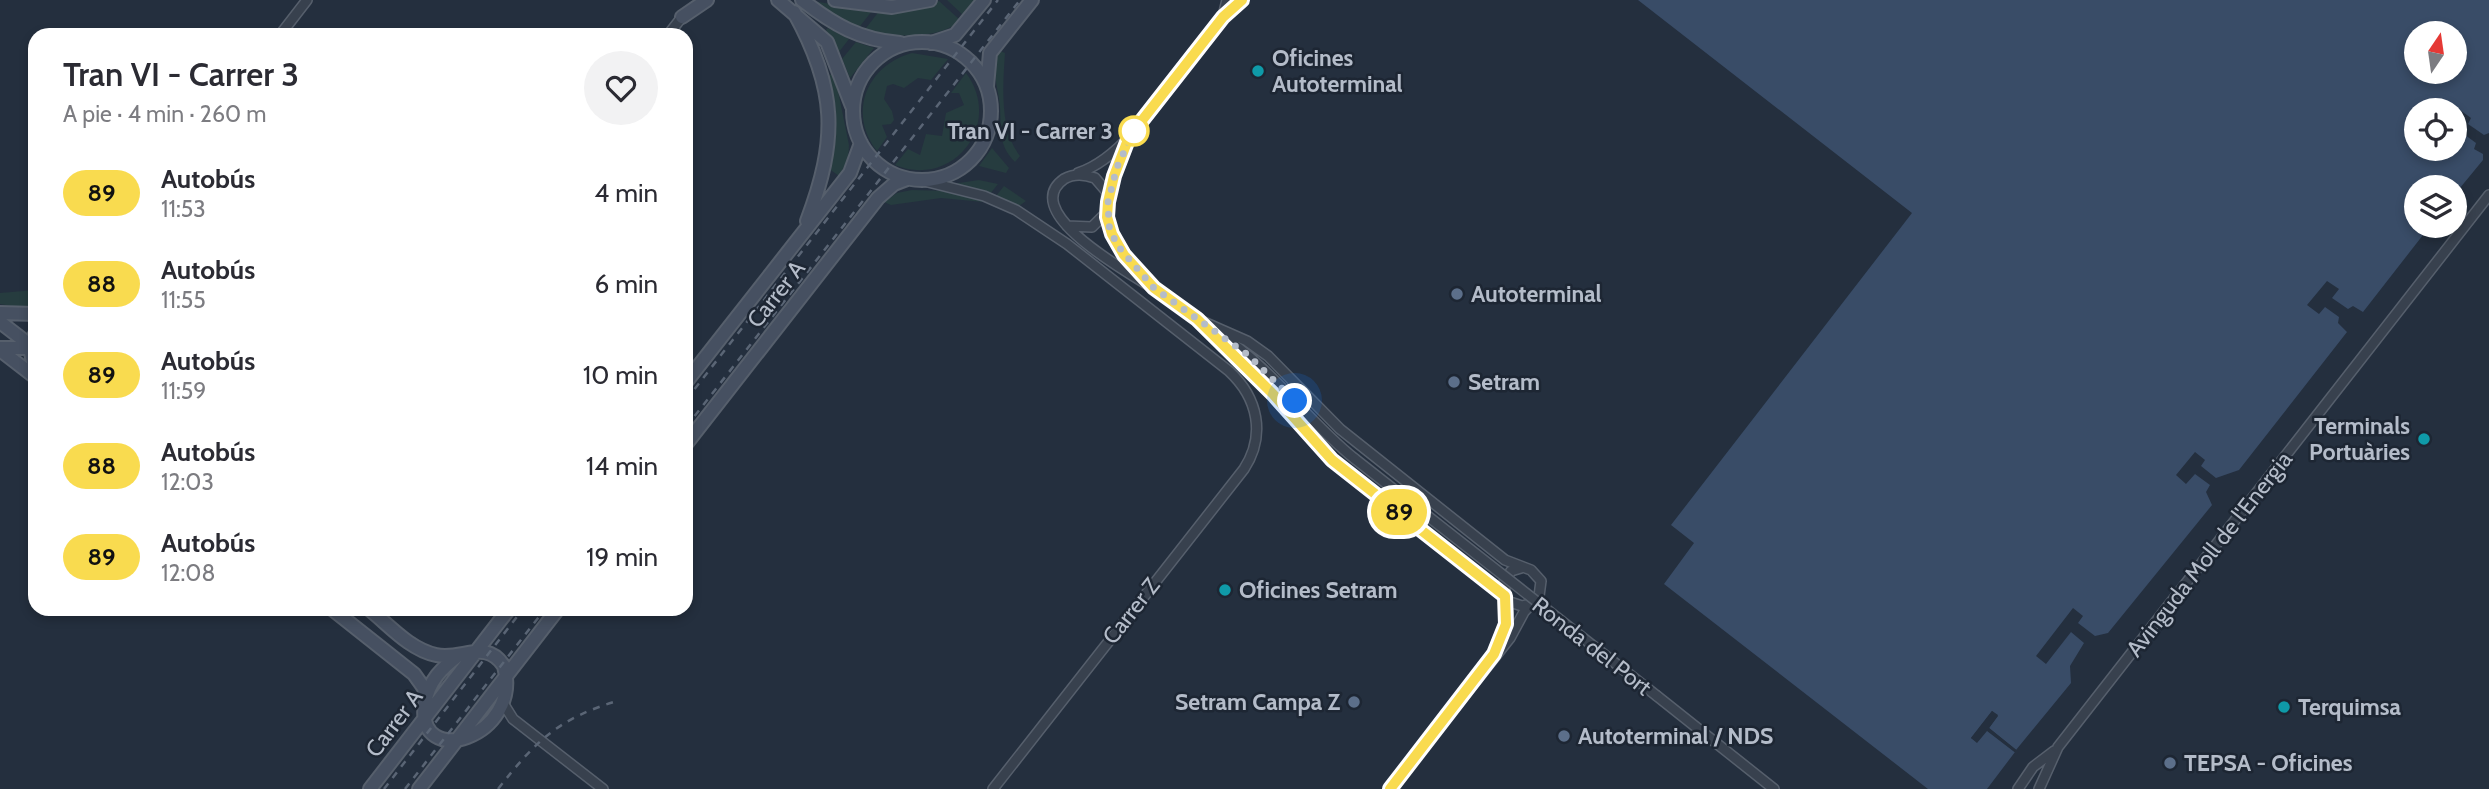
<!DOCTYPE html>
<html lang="es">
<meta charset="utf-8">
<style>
:root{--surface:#fff;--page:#f2f2f3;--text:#2b2b33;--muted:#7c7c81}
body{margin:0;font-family:Cabin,sans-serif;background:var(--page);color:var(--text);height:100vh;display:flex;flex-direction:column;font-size:26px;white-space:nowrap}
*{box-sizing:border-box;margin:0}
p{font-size:23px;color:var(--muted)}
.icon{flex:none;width:38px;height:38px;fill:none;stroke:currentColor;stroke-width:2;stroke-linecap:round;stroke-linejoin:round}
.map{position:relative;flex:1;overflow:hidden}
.sheet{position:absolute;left:28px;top:28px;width:665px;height:588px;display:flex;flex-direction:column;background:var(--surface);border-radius:21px;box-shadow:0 4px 10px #0003}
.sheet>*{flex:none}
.badge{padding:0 14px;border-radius:23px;font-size:24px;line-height:46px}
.needle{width:46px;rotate:13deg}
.tools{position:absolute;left:2404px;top:21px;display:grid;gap:14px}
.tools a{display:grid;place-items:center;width:63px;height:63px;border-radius:50%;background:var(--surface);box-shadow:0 4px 10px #0003;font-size:35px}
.you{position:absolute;width:35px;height:35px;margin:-18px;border:5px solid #fff;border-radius:50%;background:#1a73e8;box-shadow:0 0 0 10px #1a73e833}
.map>.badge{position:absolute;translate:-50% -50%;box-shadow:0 0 0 4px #fff}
.round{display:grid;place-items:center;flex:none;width:74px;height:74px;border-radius:37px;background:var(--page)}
.overview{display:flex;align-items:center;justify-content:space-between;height:119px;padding:0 35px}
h1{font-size:33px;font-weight:600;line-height:52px}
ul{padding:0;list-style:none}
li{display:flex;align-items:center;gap:21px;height:91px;padding:0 35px}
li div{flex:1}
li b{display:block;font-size:26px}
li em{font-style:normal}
li .badge{min-width:77px;font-weight:700;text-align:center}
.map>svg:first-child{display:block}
</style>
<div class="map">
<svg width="2489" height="789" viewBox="0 0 2489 789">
<rect width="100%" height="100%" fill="#242f3e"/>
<path fill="#263c3f" d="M 807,0 L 872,11 L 857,30 Z
M 947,0 L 975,0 L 963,15 Z
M 939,1 L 960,20 C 941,41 889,36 863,32 L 880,10 Z
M 828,28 L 849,39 L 839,52 L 826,30 Z
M 856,42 L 874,48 L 850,78 L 842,59 Z
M 998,50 L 1005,53 C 1003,84 999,130 1020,156 L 1015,162 C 995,142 1003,124 999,99 C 996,81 992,68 998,50 Z
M 912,53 L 948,59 L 931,80 L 918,78 L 904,88 L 893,84 L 887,86 L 884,99 L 892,111 L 894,120 L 891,124 L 882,125 L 887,137 L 877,151 C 847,113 867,65 912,53 Z
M 834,71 L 849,145 L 848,160 L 839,176 L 828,168 L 828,77 Z
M 966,73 C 1004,124 953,189 895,165 L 908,149 L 920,155 L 926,134 L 942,136 L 946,113 L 964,105 L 959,93 L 951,93 Z
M 992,148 L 1009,168 L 1006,173 L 979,166 Z
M 979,180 L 998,184 L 990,194 L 952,184 Z
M 1004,186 L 1026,201 L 1019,206 L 996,196 Z
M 912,190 L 947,191 L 985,200 L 983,202 L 941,198 L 891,205 L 884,202 L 897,193 Z
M 35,290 L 35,305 L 18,307 L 0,304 L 0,293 Z"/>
<path fill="#394c67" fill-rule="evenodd" d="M 1638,0 L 2489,0 L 2489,133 L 2484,135 L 2468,124 L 2471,118 L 2460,110 L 2455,116 L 2455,110 L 2417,110 L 2417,149 L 2455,149 L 2455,135 L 2461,132 L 2476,143 L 2474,149 L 2483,154 L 2483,160 L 2455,194 L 2455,187 L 2417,187 L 2417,226 L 2430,226 L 2363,312 L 2353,306 L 2348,309 L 2332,298 L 2339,289 L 2327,281 L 2307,305 L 2319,314 L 2325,307 L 2339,317 L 2338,323 L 2347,332 L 2239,470 L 2216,478 L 2201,466 L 2205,460 L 2195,452 L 2176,475 L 2186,484 L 2195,474 L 2210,485 L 2206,492 L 2212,505 L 2108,633 L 2095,636 L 2078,623 L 2083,616 L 2073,608 L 2036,656 L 2046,664 L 2071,632 L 2084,643 L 2070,666 L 2071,683 L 2016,750 L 1989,728 L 1998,716 L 1992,711 L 1971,738 L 1977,742 L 1987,730 L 2015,752 L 1987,789 L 1928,789 L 1664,584 L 1694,543 L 1671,525 L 1912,213 ZM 2417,33 L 2455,33 L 2455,72 L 2417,72 Z"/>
<path fill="#242f3e" d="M 1992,711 L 1998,715 L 1989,728 L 2019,752 L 2017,754 L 1987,731 L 1977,743 L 1971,738 Z"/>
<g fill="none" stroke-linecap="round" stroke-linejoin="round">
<g stroke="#565f6c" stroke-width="12">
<path id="street" d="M 1223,16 L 1227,0
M 280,35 L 307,0
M 668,35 L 682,17
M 1078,173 C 1135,155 1182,61 1222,18 C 1228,12 1236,7 1242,0
M 916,179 L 984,196 L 1016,210 L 1067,244 L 1229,371 C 1258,398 1266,435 1244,469 L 993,789
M 1109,198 L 1114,176 L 1128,139
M 1108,209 C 1106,240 1129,261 1149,283
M 1067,226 L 1092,227 L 1105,214 L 1107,192 L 1095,178 C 1084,174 1074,173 1064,179 C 1017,212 1131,274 1153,288 C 1170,298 1185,311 1201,322
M 1197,319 L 1247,341 L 1268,356 L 1340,429 L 1505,560 L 1531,570 L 1541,581 L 1539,596 L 1524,612 L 1510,638 L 1390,789
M 1202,325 L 1273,394 L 1332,460 L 1510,602 L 1522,606 L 1530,604
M 1219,334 C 1272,368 1306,420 1355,459
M 1497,647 L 1508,613 L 1504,582 L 1511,571 L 1521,568
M 1657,696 L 1774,789
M 503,703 L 513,719 L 603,789
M 2018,789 L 2033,767 L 2054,751
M 2039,789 L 2058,747 L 2489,195"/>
</g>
<g stroke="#565f6c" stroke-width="16">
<path id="secondary" d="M 778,0 L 827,42 L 852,106
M 802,0 C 834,25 860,40 900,43
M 835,0 L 892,7 L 930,0
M 794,12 C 837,89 838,139 807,221
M 682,17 L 707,0
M853 111a69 69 0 1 1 138 0a69 69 0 1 1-138 0Z
M 931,43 L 955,35 L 984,0
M 987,86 L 990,53 L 1032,0
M 0,313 L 35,314
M 0,322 L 35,349
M 35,334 L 31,353 L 35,370
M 0,348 L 35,348
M 0,350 L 35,377
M 686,382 L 850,173 L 861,143
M 686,444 L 878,198 L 894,184 L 907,179
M 332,609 L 414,674 L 424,688 L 426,699
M 369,609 C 389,625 409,649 436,655 C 462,661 485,638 504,666 C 523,738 414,771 425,703 C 429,680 442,668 459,655
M 370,789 L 509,609
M 419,789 L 558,609"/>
</g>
<use href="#street" stroke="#38414e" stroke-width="9"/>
<use href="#secondary" stroke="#465061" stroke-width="12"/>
<path stroke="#5a6575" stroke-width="2.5" stroke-dasharray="7 7" stroke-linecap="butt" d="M 686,400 L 998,0
M 686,427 L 1020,0
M 384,789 L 523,609
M 405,789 L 545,609
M 498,789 C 535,742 557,719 617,701"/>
<g stroke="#565f6c" stroke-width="12" stroke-linecap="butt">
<path id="street-bridge" d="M 1355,459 L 1657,696"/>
</g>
<use href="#street-bridge" stroke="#38414e" stroke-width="9"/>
</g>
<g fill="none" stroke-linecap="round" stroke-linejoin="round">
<g stroke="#fff" stroke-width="16">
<path id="line" d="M 1242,0 L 1223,17 L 1129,137 L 1114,176 L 1108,202 L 1107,217 L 1112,234 L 1124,255 L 1154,288 L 1197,319 L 1273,394 L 1332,460 L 1505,596 L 1506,624 L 1494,654 L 1390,789"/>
</g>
<use href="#line" stroke="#f9db4f" stroke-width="10"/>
<path stroke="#b4bcc9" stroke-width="7" stroke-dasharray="0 12.6" d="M 1134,131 L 1117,167 L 1108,202 L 1109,226 L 1117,245 L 1154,288 L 1248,355 L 1295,401"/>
</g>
<g fill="#0f9aa8" stroke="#1d2633" stroke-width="2.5">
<circle cx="1258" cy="71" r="7"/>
<circle cx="2424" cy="439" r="7"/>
<circle cx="1225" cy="590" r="7"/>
<circle cx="2284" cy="707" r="7"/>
</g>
<circle fill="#fff" stroke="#f9db4f" stroke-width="3.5" cx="1134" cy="131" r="14"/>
<g fill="#5c6f8a" stroke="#1d2633" stroke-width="2.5">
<circle cx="1457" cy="294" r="7"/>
<circle cx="1454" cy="382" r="7"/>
<circle cx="1354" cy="702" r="7"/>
<circle cx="1564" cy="736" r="7"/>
<circle cx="2170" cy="763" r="7"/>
</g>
<g text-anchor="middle" stroke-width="5" stroke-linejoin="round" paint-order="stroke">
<g font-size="23" font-weight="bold" fill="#b4bcc9" stroke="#1d2633" text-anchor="start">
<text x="1272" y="66">Oficines<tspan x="1272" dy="26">Autoterminal</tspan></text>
<text x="1471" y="302">Autoterminal</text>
<text x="1468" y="390">Setram</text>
<text x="2410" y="434" text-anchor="end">Terminals<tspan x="2410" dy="26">Portuàries</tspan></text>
<text x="1239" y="598">Oficines Setram</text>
<text x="1340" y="710" text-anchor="end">Setram Campa Z</text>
<text x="2298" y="715">Terquimsa</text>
<text x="1578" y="744">Autoterminal / NDS</text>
<text x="2184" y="771">TEPSA - Oficines</text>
</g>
<g font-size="23" font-weight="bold" fill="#b4bcc9" stroke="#1d2633" text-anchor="end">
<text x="1113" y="139">Tran VI - Carrer 3</text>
</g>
<g font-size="23" fill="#b4bcc9" stroke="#1d2633">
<text transform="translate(776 294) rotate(-52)" y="8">Carrer A</text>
<text transform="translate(2209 554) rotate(-52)" y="8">Avinguda Moll de l'Energia</text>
<text transform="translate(1131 611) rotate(-52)" y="8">Carrer Z</text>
<text transform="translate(1592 646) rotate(38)" y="8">Ronda del Port</text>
<text transform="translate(394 723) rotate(-53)" y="8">Carrer A</text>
</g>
</g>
</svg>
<div class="tools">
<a><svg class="needle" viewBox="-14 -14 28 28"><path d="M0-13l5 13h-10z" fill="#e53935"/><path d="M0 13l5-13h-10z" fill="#7c7c81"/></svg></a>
<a><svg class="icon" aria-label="locate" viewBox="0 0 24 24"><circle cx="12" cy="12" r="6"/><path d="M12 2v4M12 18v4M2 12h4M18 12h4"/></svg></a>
<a><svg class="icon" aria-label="layers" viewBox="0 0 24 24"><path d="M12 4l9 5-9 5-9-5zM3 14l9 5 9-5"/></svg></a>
</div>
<div class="you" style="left:1295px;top:401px"></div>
<b class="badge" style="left:1399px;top:512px;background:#f9db4f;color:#111">89</b>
<section class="sheet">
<div class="overview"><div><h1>Tran VI - Carrer 3</h1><p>A pie · 4 min · 260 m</p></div><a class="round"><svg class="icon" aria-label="heart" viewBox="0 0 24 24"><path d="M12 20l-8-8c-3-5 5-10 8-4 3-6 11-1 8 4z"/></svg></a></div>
<ul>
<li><span class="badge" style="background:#f9db4f;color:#111">89</span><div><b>Autobús</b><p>11:53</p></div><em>4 min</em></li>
<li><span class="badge" style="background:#f9db4f;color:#111">88</span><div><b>Autobús</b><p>11:55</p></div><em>6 min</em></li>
<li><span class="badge" style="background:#f9db4f;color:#111">89</span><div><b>Autobús</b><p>11:59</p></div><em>10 min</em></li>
<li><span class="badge" style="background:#f9db4f;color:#111">88</span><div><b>Autobús</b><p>12:03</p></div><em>14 min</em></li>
<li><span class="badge" style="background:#f9db4f;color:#111">89</span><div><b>Autobús</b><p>12:08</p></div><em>19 min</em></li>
</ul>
</section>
</div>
